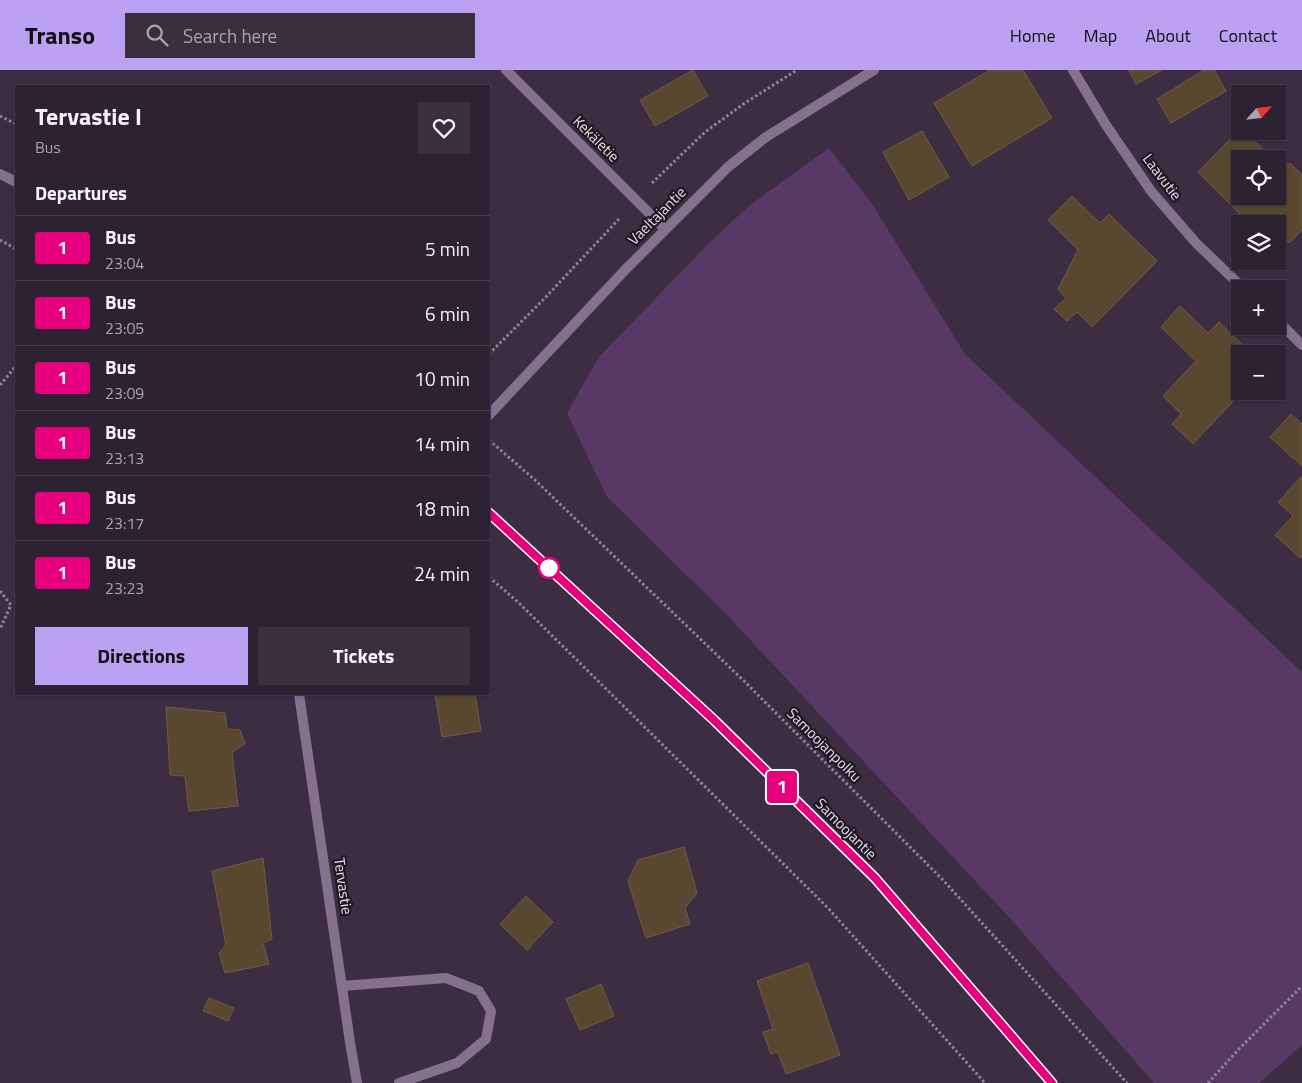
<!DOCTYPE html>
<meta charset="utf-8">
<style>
:root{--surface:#2d2232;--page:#392f3e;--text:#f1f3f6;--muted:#a7a4ac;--line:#483f4d;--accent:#bca0f2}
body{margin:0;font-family:"Titillium Web",sans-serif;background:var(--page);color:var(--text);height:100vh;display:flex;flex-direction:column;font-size:19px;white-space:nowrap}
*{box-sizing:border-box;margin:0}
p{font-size:16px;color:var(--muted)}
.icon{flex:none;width:28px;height:28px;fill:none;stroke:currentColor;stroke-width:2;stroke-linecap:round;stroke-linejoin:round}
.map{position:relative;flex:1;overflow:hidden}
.panel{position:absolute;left:15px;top:15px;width:475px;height:610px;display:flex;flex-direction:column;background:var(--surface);border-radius:0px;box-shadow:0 1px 4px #0004,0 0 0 1px var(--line)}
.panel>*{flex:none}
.badge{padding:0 10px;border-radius:4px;font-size:18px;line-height:32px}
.needle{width:32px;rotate:63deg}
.tools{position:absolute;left:1231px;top:15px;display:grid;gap:10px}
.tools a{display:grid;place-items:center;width:55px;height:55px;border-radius:0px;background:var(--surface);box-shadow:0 1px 4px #0004,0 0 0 1px var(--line);font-size:25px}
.map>.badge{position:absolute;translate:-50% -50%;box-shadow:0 0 0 2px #fff}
h2{padding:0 20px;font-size:19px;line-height:45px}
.round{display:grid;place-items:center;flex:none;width:52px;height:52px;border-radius:0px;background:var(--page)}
.head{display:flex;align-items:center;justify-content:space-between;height:85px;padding:0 20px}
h1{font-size:24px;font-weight:700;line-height:38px}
.button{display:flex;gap:10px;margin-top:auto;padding:10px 20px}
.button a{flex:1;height:58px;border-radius:0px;background:var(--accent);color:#111;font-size:20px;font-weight:700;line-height:58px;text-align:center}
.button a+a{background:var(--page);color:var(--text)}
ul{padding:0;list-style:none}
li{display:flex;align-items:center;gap:15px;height:65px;padding:0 20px;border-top:1px solid var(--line)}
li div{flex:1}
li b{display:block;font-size:19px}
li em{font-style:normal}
li .badge{min-width:55px;font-weight:700;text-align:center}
header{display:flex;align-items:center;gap:30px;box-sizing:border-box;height:70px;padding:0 25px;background:var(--accent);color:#111}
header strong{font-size:24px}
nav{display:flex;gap:28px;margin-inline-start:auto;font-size:18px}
.search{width:350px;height:45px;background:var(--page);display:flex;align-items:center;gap:12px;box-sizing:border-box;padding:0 18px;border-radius:0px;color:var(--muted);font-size:19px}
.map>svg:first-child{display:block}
</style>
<header>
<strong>Transo</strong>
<div class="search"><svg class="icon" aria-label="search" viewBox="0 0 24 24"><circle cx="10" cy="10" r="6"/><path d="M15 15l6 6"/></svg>Search here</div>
<nav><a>Home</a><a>Map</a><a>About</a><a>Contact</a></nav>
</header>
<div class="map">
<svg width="1302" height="1013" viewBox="0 0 1302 1013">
<rect width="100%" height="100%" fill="#3c2d43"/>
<path fill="#583965" d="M 829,78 L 872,134 L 965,284 L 1302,602 L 1302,975 L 1259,1013 L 1154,1013 L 1007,845 L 727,545 L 607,427 L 567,343 L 599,287 L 711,171 L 750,135 Z"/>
<path fill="#58482f" stroke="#6d5d43" d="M 693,0 L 708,26 L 655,56 L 640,30 Z
M 990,0 L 1023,0 L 1052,48 L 972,96 L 934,33 Z
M 1129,0 L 1162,0 L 1136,14 Z
M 1204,0 L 1214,0 L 1226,21 L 1171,53 L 1157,29 Z
M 1240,59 L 1240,61 L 1245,61 L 1272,89 L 1240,89 L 1240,126 L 1278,126 L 1278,93 L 1291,94 L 1302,105 L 1302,160 L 1289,173 L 1278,161 L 1278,154 L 1268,152 L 1250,154 L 1198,102 Z
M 922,61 L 949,107 L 909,130 L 883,82 Z
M 1072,126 L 1100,153 L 1109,144 L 1157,191 L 1092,257 L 1077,242 L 1067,251 L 1054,239 L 1066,228 L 1058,219 L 1078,180 L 1048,150 Z
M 1180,236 L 1208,263 L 1219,252 L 1252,284 L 1240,284 L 1240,321 L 1243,321 L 1193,374 L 1172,354 L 1181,344 L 1163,326 L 1196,291 L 1161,257 Z
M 1291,344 L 1302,354 L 1302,396 L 1270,367 Z
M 1302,406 L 1302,486 L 1300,488 L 1275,465 L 1293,446 L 1278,432 Z
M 435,624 L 475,624 L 481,661 L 442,667 Z
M 166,637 L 225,643 L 227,659 L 240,660 L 245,674 L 232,682 L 238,736 L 189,741 L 185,706 L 170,705 Z
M 684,777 L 697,823 L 685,838 L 690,854 L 646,868 L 628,811 L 638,790 Z
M 263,788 L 272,869 L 263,873 L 269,894 L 225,903 L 219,883 L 226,875 L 212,801 Z
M 526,826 L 553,852 L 527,880 L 500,854 Z
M 808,893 L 840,985 L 786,1004 L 778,982 L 771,984 L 763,962 L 773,959 L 757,911 Z
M 601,914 L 614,946 L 580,960 L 566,929 Z
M 209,928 L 234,938 L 228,951 L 203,941 Z"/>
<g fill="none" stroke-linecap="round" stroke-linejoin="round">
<path stroke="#8f8395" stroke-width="3" stroke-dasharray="2.5 2.5" stroke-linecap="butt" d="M 0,46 L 16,54
M 652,113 L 705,62 L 745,33 L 797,0
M 0,170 L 16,179
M 489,284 L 543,230 L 619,149
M 0,315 L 16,296
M 489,370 L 535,410 L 744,611 L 943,810 L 1127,1013
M 489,507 L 518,532 L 828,838 L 985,1013
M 0,521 L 11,535 L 0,559
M 1208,1013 L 1239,979 L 1302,916"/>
<path stroke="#84728d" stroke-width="10" d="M 506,0 L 665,159
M 1073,0 L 1106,55 L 1151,121 L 1196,173 L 1244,219
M 1278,251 L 1302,275
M 489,345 L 625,200 L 728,97 L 766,67 L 874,0
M 299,624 L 350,972 L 357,1013
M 342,916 L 446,908 L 479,921 L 491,941 L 486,969 L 457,993 L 399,1013"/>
<path stroke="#84728d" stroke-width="10" d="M 0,104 L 16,112
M 489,443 L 714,650 L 875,809 L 1052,1013"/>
</g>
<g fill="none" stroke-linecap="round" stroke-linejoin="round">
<g stroke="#fff" stroke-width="11">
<path id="line" d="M 489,443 L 714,650 L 875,808 L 1052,1013"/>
</g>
<use href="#line" stroke="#e6007e" stroke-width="8"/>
</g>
<circle fill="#fff" stroke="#e6007e" stroke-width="2.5" cx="549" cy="498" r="10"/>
<g text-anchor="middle" stroke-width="4.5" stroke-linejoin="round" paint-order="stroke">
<g font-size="15" fill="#e8dfed" stroke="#1f1822">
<text transform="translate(596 69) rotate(45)" y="5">Kekäletie</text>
<text transform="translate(1162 107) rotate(53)" y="5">Laavutie</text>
<text transform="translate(657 146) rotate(-45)" y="5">Vaeltajantie</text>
<text transform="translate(824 675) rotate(45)" y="5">Samoojanpolku</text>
<text transform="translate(846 759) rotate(45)" y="5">Samoojantie</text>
<text transform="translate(343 816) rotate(82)" y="5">Tervastie</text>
</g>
</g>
</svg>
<div class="tools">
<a><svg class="needle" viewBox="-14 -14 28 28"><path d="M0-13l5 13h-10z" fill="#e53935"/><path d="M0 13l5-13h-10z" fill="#a7a4ac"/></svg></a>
<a><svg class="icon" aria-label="locate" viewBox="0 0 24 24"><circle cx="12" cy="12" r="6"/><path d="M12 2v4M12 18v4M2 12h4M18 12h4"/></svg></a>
<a><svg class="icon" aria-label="layers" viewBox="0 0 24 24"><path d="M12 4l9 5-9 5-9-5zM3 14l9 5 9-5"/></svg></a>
<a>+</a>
<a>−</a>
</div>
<b class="badge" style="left:782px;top:717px;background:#e6007e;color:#fff">1</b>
<section class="panel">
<div class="head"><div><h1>Tervastie I</h1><p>Bus</p></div><a class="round"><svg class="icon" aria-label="heart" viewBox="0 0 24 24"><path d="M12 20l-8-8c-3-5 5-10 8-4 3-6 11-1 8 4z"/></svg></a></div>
<h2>Departures</h2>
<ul>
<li><span class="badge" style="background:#e6007e;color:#fff">1</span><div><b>Bus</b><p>23:04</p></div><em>5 min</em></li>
<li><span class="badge" style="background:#e6007e;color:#fff">1</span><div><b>Bus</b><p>23:05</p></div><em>6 min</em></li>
<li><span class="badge" style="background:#e6007e;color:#fff">1</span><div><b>Bus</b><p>23:09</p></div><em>10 min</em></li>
<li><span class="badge" style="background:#e6007e;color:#fff">1</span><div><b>Bus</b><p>23:13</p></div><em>14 min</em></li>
<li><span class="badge" style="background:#e6007e;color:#fff">1</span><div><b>Bus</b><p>23:17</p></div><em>18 min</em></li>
<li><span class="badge" style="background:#e6007e;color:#fff">1</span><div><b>Bus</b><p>23:23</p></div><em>24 min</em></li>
</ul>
<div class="button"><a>Directions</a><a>Tickets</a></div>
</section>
</div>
